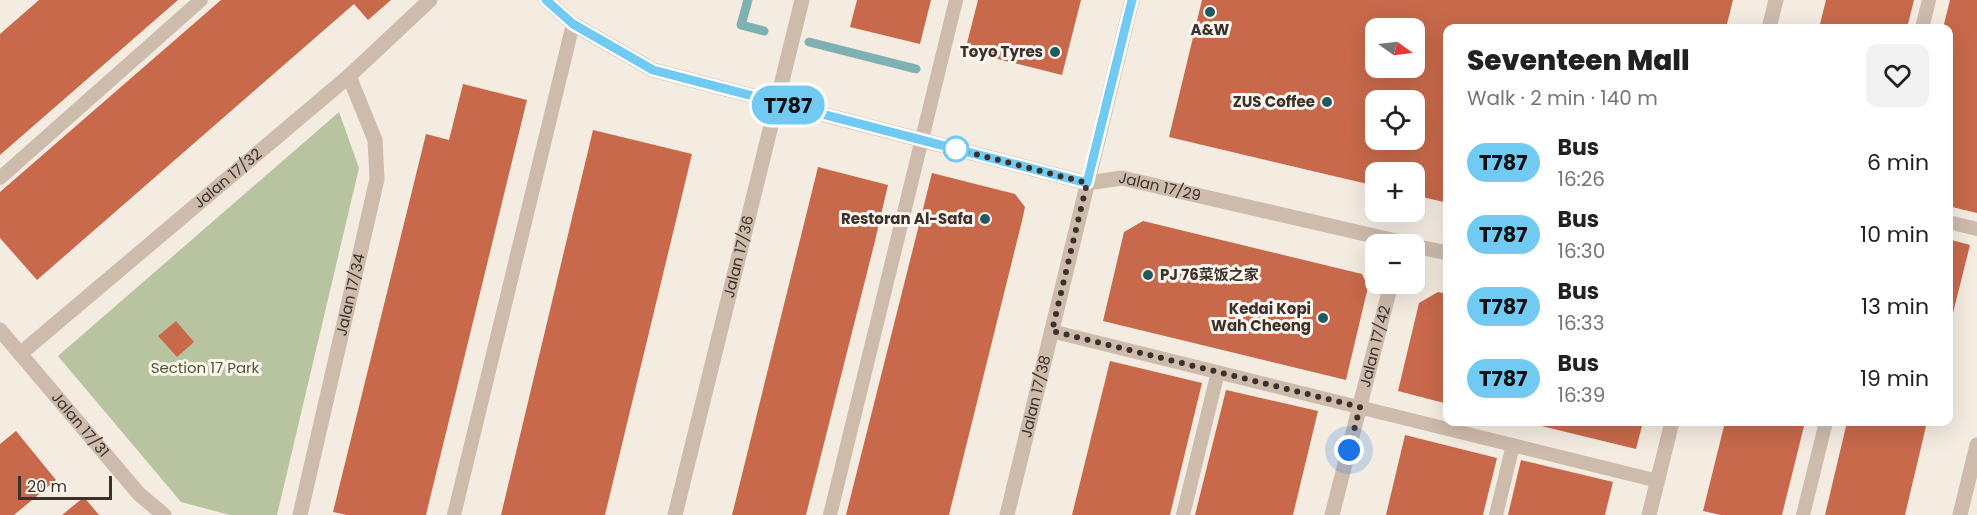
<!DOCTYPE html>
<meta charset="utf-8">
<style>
:root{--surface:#fff;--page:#f2f2f2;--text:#202124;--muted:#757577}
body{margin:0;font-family:Poppins,"Noto Sans SC",sans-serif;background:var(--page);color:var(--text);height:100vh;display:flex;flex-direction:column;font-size:22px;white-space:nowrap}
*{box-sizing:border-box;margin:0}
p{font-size:20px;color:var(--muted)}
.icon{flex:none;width:33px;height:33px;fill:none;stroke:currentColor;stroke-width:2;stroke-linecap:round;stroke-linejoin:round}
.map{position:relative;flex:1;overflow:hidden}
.sheet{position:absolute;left:1443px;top:24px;width:510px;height:402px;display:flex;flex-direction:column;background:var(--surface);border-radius:12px;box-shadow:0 6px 24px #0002}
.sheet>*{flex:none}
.badge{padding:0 12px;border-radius:20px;font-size:21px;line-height:39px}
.needle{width:39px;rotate:104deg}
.fabs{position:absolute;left:1365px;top:18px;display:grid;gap:12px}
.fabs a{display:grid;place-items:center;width:60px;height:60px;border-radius:12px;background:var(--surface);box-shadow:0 6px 24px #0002;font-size:30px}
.scale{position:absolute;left:18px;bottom:15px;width:94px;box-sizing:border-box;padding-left:6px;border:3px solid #3b302b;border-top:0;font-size:16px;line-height:21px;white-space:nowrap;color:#3b302b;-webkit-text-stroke:4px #fbf5ee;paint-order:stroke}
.you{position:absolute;width:30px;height:30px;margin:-15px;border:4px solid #fff;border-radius:50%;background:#1a73e8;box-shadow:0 0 0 9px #1a73e833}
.map>.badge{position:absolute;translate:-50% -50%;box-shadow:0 0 0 3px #fff}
.round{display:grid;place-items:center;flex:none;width:63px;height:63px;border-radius:12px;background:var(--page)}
.headline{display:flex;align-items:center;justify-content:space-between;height:102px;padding:0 24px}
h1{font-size:28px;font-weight:800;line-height:45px}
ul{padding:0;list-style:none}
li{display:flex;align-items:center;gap:18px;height:72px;padding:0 24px}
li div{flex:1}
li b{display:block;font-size:22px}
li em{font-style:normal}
li .badge{min-width:66px;font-weight:700;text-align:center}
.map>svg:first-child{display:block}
</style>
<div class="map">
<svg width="1977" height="515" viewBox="0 0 1977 515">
<rect width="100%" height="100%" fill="#f4ebe1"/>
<path fill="#b8c4a0" d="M 339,112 L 359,168 L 277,515 L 230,515 L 181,502 L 58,356 Z"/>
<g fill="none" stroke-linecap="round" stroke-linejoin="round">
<path stroke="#7fb0b2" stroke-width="9" d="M 748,0 L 741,25 L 764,31
M 809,42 L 916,69"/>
</g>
<path fill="#c8694b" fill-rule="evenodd" d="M 39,0 L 178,0 L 0,155 L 0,34 Z
M 221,0 L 391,0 L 368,20 L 354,4 L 37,280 L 0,238 L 0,192 Z
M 857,0 L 931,0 L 920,44 L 850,27 Z
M 978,0 L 1081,0 L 1062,75 L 965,51 Z
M 1202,0 L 1733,0 L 1726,28 L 1448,28 L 1448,203 L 1414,195 L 1414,172 L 1376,172 L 1376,186 L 1169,137 ZM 1376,28 L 1414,28 L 1414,68 L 1376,68 ZM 1376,100 L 1414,100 L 1414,140 L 1376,140 Z
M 1826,0 L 1914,0 L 1907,28 L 1819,28 Z
M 1950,0 L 1977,0 L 1977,213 L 1948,206 L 1948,28 L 1943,28 Z
M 463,84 L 527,100 L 426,515 L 347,515 L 333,512 L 426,134 L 449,140 Z
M 593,130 L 692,154 L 605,515 L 501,515 Z
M 818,167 L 888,185 L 874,245 L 806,515 L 732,515 Z
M 932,173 L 1015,194 L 1025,207 L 1022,221 L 949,515 L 846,515 Z
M 1143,221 L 1362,274 L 1368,287 L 1346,380 L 1103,321 L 1124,232 Z
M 1948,239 L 1970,245 L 1949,329 L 1948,329 Z
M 1438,292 L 1448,294 L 1448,404 L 1398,391 L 1419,303 Z
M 176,321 L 194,342 L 177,357 L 158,336 Z
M 1110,361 L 1202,383 L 1170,515 L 1072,515 Z
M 1226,390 L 1318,411 L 1293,515 L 1195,515 Z
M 1525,422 L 1643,422 L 1636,449 Z
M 1725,422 L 1805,422 L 1782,515 L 1721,515 L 1703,511 Z
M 1847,422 L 1927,422 L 1905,515 L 1825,515 Z
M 16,431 L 56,480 L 14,515 L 0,515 L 0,444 Z
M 1405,435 L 1497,458 L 1483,515 L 1386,515 Z
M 1521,460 L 1613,482 L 1605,515 L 1508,515 Z
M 84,497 L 99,515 L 62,515 Z"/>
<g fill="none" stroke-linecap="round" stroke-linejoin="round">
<path stroke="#cdbbac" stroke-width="14" d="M 1922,28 L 1929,0
M 0,178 L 201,0
M 1948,222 L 1977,229
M 1051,331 L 1658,481
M 454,515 L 573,24
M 830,515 L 956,0
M 1183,515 L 1218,372
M 1496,515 L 1513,445
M 1803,515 L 1826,422"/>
<g stroke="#cdbbac" stroke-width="15">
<path id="s1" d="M 546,0 L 573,24 L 653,70 L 1087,183 L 1122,178 L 1409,244"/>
<path d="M 1769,28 L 1776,0"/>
<path d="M 1414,246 L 1448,253"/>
<path id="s2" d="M 0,330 L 139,494 L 164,515"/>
<path id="s3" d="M 20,354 L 349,76 L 430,0"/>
<path id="s4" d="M 300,515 L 377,179 L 375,140 L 349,76"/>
<path id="s5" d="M 675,515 L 802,0"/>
<path id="s6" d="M 1007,515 L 1132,0"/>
<path id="s7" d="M 1332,515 L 1391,284"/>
<path d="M 1649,515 L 1672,422"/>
<path d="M 1960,515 L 1977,445"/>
</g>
</g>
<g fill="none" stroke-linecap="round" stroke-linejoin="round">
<g stroke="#fff" stroke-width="14">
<path id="line" d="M 546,0 L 573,24 L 653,70 L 1087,183 L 1132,0"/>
</g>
<use href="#line" stroke="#71caf2" stroke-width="9"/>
<path stroke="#3b302b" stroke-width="6" stroke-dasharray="0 10.8" d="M 956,149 L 1087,183 L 1052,331 L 1360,407 L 1349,450"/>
</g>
<g fill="#1f5a5e" stroke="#fbf5ee" stroke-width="2">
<circle cx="1210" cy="12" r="6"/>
<circle cx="1055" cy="52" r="6"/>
<circle cx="1327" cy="102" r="6"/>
<circle cx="985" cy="219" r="6"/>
<circle cx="1148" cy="275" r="6"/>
<circle cx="1323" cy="318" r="6"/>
</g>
<circle fill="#fff" stroke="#71caf2" stroke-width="3" cx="956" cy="149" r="12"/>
<g text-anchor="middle" stroke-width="6" stroke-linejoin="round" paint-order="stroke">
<g font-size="15" font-weight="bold" fill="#3b302b" stroke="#fbf5ee" text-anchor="end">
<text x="1210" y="35" text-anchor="middle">A&amp;W</text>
<text x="1043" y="57">Toyo Tyres</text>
<text x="1315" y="107">ZUS Coffee</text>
<text x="973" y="224">Restoran Al-Safa</text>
<text x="1160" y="280" text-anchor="start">PJ 76菜饭之家</text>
<text x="1311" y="314">Kedai Kopi<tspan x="1311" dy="17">Wah Cheong</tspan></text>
</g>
<g font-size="15" fill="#3b302b" stroke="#fbf5ee">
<text dy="5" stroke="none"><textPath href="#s3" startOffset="272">Jalan 17/32</textPath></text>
<text dy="5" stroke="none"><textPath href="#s1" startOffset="651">Jalan 17/29</textPath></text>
<text dy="5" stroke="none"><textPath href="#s5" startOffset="266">Jalan 17/36</textPath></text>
<text dy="5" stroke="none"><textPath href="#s4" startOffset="226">Jalan 17/34</textPath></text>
<text dy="5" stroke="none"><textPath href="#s7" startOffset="174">Jalan 17/42</textPath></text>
<text dy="5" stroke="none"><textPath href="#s6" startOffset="122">Jalan 17/38</textPath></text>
<text dy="5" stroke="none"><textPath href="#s2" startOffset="124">Jalan 17/31</textPath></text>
</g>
<g font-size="15" fill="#4a5a2e" stroke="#fbf5ee">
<text x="205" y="373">Section 17 Park</text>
</g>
</g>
</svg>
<div class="fabs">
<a><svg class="needle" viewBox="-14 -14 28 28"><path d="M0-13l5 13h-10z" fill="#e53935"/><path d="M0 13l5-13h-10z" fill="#757577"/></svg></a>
<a><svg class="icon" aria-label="locate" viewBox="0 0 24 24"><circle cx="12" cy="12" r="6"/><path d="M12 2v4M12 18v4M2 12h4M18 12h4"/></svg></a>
<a>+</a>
<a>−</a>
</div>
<div class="scale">20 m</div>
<div class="you" style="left:1349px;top:450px"></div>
<b class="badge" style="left:788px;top:105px;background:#71caf2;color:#111">T787</b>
<section class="sheet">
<div class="headline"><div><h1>Seventeen Mall</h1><p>Walk · 2 min · 140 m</p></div><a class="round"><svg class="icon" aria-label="heart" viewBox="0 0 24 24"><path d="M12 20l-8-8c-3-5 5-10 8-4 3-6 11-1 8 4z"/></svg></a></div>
<ul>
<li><span class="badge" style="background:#71caf2;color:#111">T787</span><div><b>Bus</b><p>16:26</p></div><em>6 min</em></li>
<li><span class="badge" style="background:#71caf2;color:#111">T787</span><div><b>Bus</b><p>16:30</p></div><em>10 min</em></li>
<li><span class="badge" style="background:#71caf2;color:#111">T787</span><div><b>Bus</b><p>16:33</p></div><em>13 min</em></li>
<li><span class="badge" style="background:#71caf2;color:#111">T787</span><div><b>Bus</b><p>16:39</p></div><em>19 min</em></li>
</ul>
</section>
</div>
